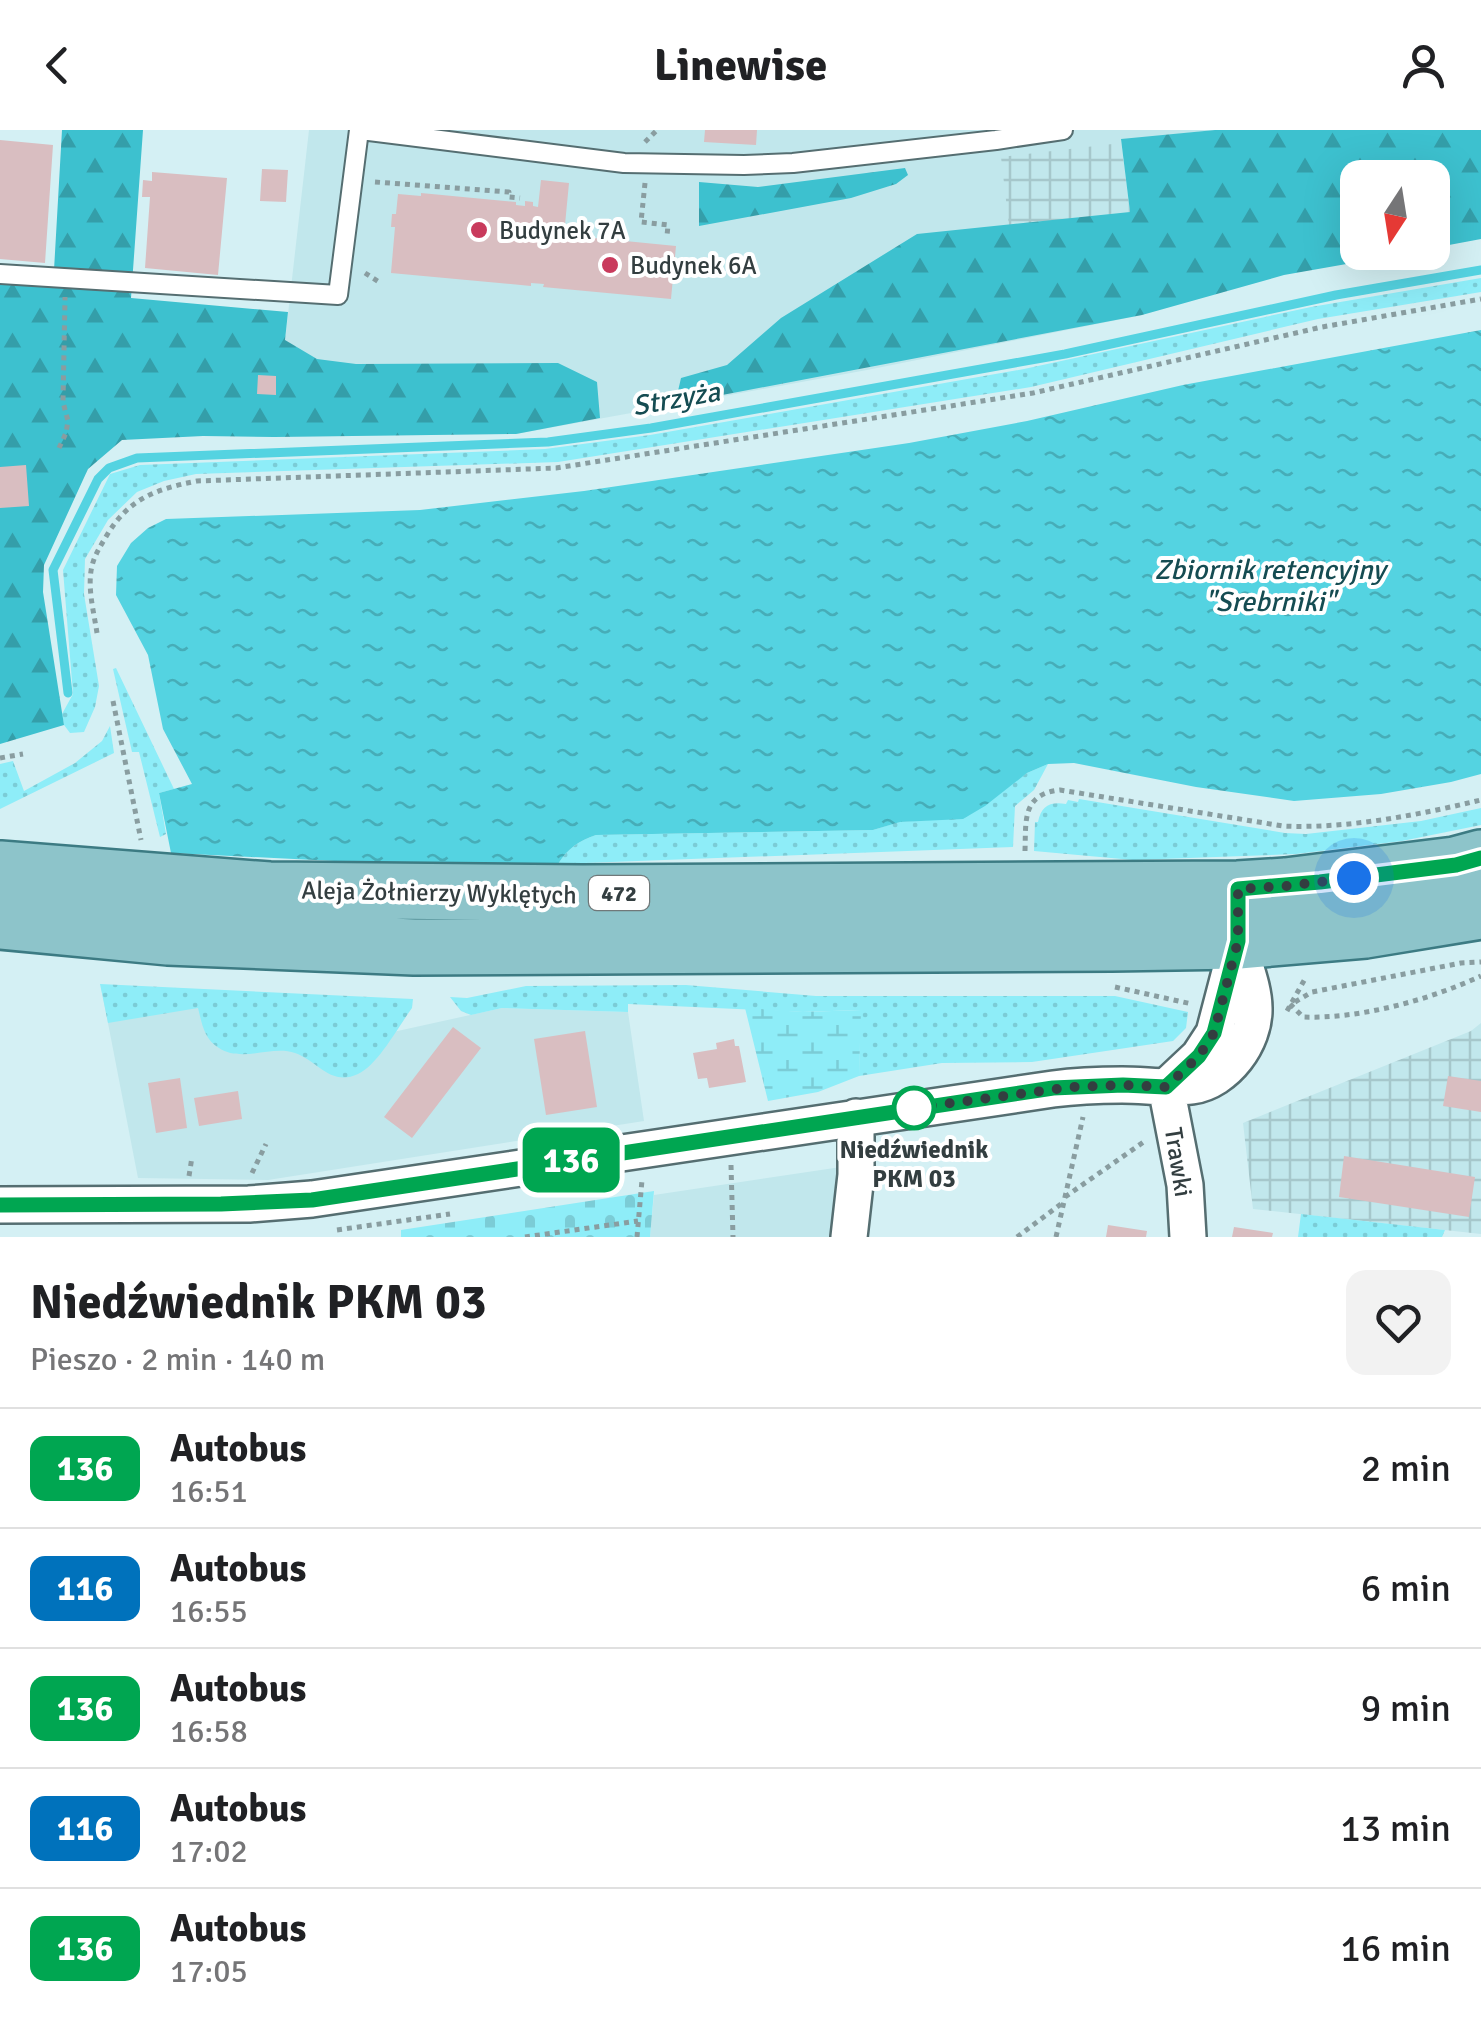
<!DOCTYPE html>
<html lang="pl">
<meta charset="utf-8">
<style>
:root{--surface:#fff;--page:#f2f2f2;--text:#202124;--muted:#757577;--line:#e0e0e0}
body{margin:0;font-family:Signika,sans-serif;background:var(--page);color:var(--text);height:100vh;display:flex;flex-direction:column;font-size:38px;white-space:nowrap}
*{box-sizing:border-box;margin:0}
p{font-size:32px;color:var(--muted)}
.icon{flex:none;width:55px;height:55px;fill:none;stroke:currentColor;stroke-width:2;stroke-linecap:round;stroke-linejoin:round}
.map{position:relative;height:1107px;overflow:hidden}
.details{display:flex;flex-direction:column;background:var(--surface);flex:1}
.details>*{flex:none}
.badge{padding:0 20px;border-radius:15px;font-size:35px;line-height:65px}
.needle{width:65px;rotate:192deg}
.controls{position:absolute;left:1340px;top:30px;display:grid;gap:20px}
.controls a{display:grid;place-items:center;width:110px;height:110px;border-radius:20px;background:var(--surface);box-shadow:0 10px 40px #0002;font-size:50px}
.you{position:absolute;width:50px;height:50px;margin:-25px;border:8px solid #fff;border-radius:50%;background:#1a73e8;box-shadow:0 0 0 15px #1a73e833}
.map>.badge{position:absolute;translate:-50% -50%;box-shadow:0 0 0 5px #fff}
.round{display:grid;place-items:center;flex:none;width:105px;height:105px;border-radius:20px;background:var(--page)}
.overview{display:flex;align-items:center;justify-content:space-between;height:170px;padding:0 30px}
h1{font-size:48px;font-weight:800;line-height:75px}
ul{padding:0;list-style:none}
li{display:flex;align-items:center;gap:30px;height:120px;padding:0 30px;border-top:2px solid var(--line)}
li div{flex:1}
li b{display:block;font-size:38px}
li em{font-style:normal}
li .badge{min-width:110px;font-weight:700;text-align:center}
header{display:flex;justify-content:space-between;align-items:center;height:130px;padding:0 30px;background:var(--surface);font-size:45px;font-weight:800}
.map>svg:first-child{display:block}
</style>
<header><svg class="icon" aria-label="back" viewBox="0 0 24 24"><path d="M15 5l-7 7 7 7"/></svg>Linewise<svg class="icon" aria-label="person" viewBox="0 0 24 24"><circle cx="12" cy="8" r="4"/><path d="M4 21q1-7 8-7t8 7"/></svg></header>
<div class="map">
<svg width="1481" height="1107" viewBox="0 0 1481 1107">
<defs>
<pattern id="industrial-grid" width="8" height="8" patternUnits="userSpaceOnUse" patternTransform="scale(2.5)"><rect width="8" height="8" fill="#c1e7ec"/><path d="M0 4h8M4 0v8" fill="none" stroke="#a6c7cb"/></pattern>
<pattern id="grass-dots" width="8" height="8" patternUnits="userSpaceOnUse" patternTransform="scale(2.5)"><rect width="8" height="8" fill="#8eedf8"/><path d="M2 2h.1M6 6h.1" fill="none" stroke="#7bccd6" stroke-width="1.8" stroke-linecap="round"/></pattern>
<pattern id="forest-firs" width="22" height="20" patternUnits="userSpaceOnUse" patternTransform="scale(2.5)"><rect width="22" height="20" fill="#3dc1cf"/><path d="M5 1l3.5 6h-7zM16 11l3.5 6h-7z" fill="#349ea9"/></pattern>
<pattern id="wetland-marsh" width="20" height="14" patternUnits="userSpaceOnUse" patternTransform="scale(2.5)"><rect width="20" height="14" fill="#8eedf8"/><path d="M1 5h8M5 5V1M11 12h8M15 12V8" fill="none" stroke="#7bccd6"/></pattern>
<pattern id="cemetery-stones" width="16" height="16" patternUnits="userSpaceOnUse" patternTransform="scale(2.5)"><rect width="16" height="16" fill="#8eedf8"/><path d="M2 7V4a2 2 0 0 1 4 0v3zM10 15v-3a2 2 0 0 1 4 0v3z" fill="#7bccd6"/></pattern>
<pattern id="water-ripples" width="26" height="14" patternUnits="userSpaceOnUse" patternTransform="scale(2.5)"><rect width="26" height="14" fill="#54d3e1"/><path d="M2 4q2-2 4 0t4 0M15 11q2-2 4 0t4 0" fill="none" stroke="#46adb8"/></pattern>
</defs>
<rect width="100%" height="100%" fill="#d4f0f4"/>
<path fill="#c1e7ec" d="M 309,0 L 1215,0 L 1121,10 L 1142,185 L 867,240 L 516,304 L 274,307 Z
M 101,857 L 177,865 L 343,913 L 502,878 L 628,882 L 644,991 L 268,1050 L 138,1048 Z
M 841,1037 L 834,1107 L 650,1107 L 654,1065 Z"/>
<path fill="url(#industrial-grid)" d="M 1121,13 L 1130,82 L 1009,96 L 1001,27 Z
M 1481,893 L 1481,1104 L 1253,1079 L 1243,993 L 1471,901 Z"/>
<path fill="url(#grass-dots)" d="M 1481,148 L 1481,162 L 1318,189 L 1031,257 L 558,332 L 196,344 L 164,351 L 137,362 L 108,390 L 85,429 L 84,464 L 99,556 L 95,577 L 84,602 L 70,603 L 64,595 L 62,584 L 73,564 L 63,440 L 110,344 L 140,335 L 545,319 L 650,305 L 1024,239 L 1311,177 Z
M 116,538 L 174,659 L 159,663 L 166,704 L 160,707 L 139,622 L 132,622 L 113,539 Z
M 110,596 L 114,623 L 0,679 L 0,634 L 13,631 L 24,661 L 75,633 L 102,611 Z
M 1048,634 L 1034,660 L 1015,676 L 1013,717 L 558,734 C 568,718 579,711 596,705 L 873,700 L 899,692 L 928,690 L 1008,656 L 1027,643 Z
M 1079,669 L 1285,703 L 1306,704 L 1421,691 L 1481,678 L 1481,695 L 1402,711 L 1296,724 L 1133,730 L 1034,721 L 1035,692 L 1038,692 C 1041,676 1050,671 1066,674 L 1068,670 L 1078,672 Z
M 100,854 L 413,869 L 412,878 C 398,897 378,935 358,944 C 331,957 318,931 295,923 C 271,915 242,933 219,918 C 204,909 202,894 198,878 L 108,893 Z
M 686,855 L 816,866 L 1115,866 L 1188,882 L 1186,898 L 1173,911 L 1032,932 L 942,933 L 859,946 L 860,880 L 803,882 L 628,874 L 628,882 L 502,878 L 471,885 L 461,881 L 450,867 L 467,868 L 526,856 Z
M 1301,1084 L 1445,1100 L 1442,1107 L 1298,1107 Z"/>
<path fill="url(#forest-firs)" d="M 62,0 L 143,0 L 131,168 L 288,182 L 285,210 L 317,229 L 356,234 L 558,233 L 597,252 L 600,288 L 516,304 L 274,307 L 203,306 L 122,310 L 88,339 L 44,435 L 43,462 L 64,595 L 0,614 L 0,135 L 54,140 Z
M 1215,0 L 1481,0 L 1481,109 L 1433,118 L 1432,48 L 1358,48 L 1358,122 L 1409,123 L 1284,145 L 1142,185 L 675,274 L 681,248 L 727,235 L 781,188 L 917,104 L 1130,82 L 1121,9 Z
M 905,38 L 908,45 L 896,54 L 851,68 L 699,96 L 699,52 L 758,57 Z"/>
<path fill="url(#wetland-marsh)" d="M 745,878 L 803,882 L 861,880 L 859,946 L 818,962 L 768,971 Z"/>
<path fill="url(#cemetery-stones)" d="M 654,1061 L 650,1107 L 401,1107 L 401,1100 Z"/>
<path fill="url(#water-ripples)" d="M 1481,200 L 1481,644 L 1451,652 L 1381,664 L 1294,671 L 1196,657 L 1074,633 L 1048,634 L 1027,643 L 985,676 L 963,689 L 900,692 L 873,700 L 596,705 C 579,711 568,718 558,734 L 435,736 L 171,723 L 159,663 L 192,654 L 163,599 L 148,525 L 116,465 L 117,436 L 131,413 L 148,398 L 166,389 L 420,380 L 584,361 L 909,313 L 1027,291 L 1183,255 Z"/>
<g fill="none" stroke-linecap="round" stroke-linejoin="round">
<path stroke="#54d3e1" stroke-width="9" d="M 68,563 L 53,440 L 98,349 L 109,338 L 137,328 L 548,312 L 651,298 L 1065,224 L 1336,165 L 1481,140"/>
</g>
<path fill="#d9bec1" d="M 705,0 L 757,0 L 756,15 L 704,12 Z
M 0,10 L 53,15 L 45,133 L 0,129 Z
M 262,39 L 288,40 L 286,72 L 260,71 Z
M 152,42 L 227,48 L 218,145 L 145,138 L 150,67 L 142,67 L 143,50 L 152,51 Z
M 541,50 L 569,53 L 564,105 L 676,116 L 671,169 L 543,157 L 544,154 L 531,153 L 531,156 L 391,143 L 395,97 L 391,97 L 392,84 L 396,84 L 398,64 L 421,66 L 421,63 L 516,72 L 516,75 L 525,76 L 525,71 L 533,72 L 533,76 L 538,77 Z
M 258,245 L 276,246 L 276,265 L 257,264 Z
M 26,335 L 29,376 L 0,378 L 0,337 Z
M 453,897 L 481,918 L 412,1008 L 384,987 Z
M 585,901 L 597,977 L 546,985 L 534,909 Z
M 734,909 L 735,916 L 739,916 L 746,952 L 709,958 L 707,948 L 698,949 L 693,923 L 717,919 L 716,913 Z
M 1448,946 L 1481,951 L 1481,982 L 1443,976 Z
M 180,948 L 187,998 L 156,1003 L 148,953 Z
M 238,961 L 242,989 L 199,996 L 194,968 Z
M 1344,1026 L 1475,1047 L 1469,1087 L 1339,1067 Z
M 1108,1095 L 1147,1101 L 1146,1107 L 1106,1107 Z
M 1234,1097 L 1273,1103 L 1272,1107 L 1232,1107 Z"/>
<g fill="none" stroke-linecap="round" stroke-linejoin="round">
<g stroke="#556e71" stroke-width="22">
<path id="service" d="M 361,0 L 624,33 L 744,35 L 793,33 L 996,10 L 1063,0
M 0,144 L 338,165 L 359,0"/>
</g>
<g stroke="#556e71" stroke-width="40">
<path id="minor" d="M 1166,957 L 1199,926 L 1214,903 L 1237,815
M 1166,957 L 1185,1055 L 1188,1107
M 0,1075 L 249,1074 L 312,1069 L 1053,959 C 1076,956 1099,955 1122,955 C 1145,955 1169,959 1192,956 C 1226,951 1255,912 1254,878 C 1254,857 1243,832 1238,811
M 849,1107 L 856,1045 L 856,987"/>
</g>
<g stroke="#3c7b83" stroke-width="60">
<path id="primary" d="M 0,739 L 269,760 L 582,763 L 1238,759 L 1286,756 L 1455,735 L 1481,728
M 0,791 L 168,807 L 414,817 L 1112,813 L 1238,811 L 1365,800 L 1481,781"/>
</g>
<path stroke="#899da0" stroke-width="5" stroke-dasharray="5 5" stroke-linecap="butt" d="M 645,12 L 657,0
M 375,52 L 509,62 L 509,67 L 520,68
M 645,53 L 641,92 L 668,95 L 667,106
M 365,143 L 379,152
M 59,318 L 66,303 L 68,291 L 63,272 L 65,167
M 97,503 C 94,483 88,461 91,441 C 93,427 100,417 107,405 C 129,368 157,359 197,351 L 556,338 L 1033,263 L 1322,197 L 1481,169
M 113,571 L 141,710
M 0,628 L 23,624
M 1025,721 C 1026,690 1022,664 1060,660 L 1283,696 C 1347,699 1418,685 1481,670
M 1115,857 L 1192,874
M 1295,872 L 1312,862 L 1461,833 L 1481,832
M 1290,874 L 1303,887 C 1360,889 1429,870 1481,846
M 1287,881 L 1306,847
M 731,1035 L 733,1107
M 252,1043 L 266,1014
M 189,1046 L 192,1027
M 1065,1067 L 1145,1011
M 337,1100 L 450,1084
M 525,1107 L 638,1091
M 637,1107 L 642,1050
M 1017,1107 L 1061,1074
M 1056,1107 L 1083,987"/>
<use href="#service" stroke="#fff" stroke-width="18"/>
<use href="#minor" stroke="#fff" stroke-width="35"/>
<use href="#primary" stroke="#8dc4ca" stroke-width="55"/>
</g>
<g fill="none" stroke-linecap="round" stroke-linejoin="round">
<g stroke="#fff" stroke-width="22">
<path id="line" d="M 0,1075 L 221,1074 L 312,1070 L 1053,958 L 1123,955 L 1166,957 L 1199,926 L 1214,903 L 1238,811 L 1238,759 L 1320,752 L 1456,735 L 1481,728"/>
</g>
<use href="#line" stroke="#00a651" stroke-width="15"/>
<path stroke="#333e40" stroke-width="10" stroke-dasharray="0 18" d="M 914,978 L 1072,957 L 1123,955 L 1166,957 L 1199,926 L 1214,903 L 1238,811 L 1238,759 L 1286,756 L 1354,748"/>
</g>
<g fill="#c93a5c" stroke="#fff" stroke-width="4">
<circle cx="479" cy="100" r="10"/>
<circle cx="610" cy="135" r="10"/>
</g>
<circle fill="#fff" stroke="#00a651" stroke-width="5" cx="914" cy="978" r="20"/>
<g text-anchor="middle" stroke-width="8" stroke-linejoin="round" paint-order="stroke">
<rect fill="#fff" stroke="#707879" stroke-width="2.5" x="589" y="746" width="60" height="34" rx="8"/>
<g font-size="22" font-weight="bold" fill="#333e40">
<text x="619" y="771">472</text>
</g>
<g font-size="25" fill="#333e40" stroke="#fff" text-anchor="start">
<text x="499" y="109">Budynek 7A</text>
<text x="630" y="144">Budynek 6A</text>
</g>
<g font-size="25" fill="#333e40" stroke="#fff">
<text transform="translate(439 762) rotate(1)" y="9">Aleja Żołnierzy Wyklętych</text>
<text transform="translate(1179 1032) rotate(81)" y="9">Trawki</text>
</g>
<g font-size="25" font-weight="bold" fill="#333e40" stroke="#fff">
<text x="914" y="1028">Niedźwiednik<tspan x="914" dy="29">PKM 03</tspan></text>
</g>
<g font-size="28" font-style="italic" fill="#154c52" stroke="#fff">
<text transform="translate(676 268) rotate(-10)" y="10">Strzyża</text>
<text x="1270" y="449">Zbiornik retencyjny<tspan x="1270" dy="32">"Srebrniki"</tspan></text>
</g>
</g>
</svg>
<div class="controls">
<a><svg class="needle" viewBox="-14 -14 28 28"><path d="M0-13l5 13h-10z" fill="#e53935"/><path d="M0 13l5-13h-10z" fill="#757577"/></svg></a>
</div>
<div class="you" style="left:1354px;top:748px"></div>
<b class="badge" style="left:571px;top:1030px;background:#00a651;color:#fff">136</b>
</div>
<section class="details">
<div class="overview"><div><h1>Niedźwiednik PKM 03</h1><p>Pieszo · 2 min · 140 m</p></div><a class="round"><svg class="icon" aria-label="heart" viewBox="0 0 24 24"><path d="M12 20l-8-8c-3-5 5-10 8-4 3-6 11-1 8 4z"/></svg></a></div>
<ul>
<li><span class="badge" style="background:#00a651;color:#fff">136</span><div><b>Autobus</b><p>16:51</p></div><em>2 min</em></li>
<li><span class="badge" style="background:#0072bc;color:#fff">116</span><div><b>Autobus</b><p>16:55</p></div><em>6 min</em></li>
<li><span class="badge" style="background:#00a651;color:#fff">136</span><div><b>Autobus</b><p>16:58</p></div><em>9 min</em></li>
<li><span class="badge" style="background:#0072bc;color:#fff">116</span><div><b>Autobus</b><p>17:02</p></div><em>13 min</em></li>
<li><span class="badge" style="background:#00a651;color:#fff">136</span><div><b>Autobus</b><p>17:05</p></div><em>16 min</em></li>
</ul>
</section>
